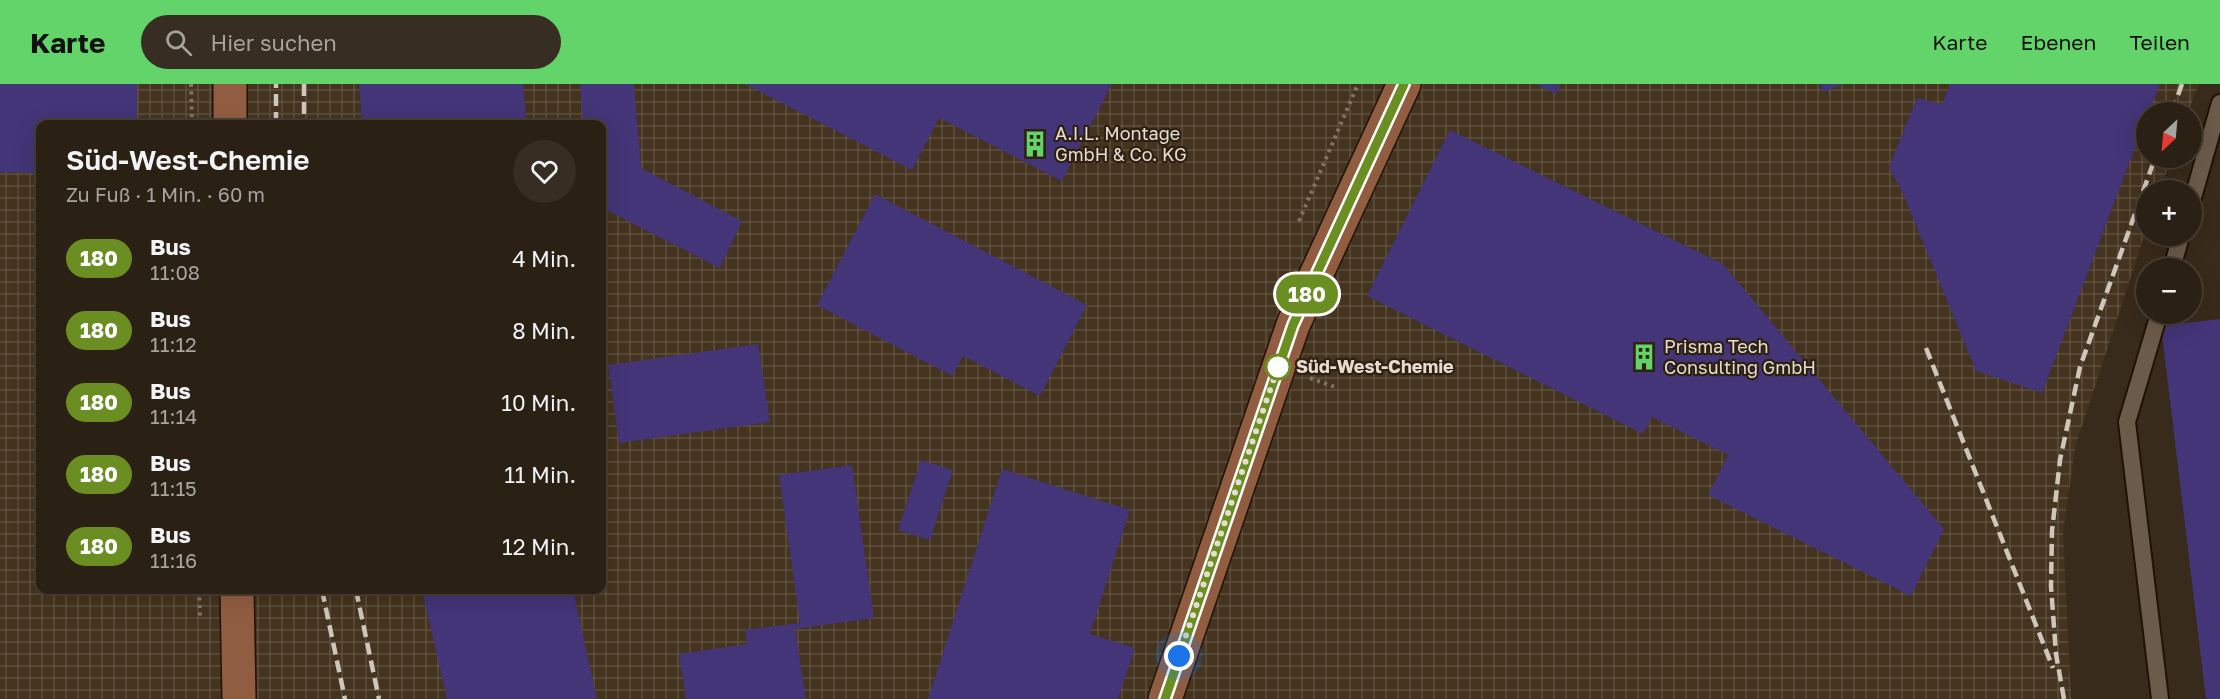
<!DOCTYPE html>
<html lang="de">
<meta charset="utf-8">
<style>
:root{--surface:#2b2014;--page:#372d22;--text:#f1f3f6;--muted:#a6a3a0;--line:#473e34;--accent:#62d469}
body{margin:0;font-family:"Golos Text",sans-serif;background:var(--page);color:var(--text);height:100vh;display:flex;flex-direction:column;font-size:22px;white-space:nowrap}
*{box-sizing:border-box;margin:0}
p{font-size:20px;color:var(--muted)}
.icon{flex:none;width:33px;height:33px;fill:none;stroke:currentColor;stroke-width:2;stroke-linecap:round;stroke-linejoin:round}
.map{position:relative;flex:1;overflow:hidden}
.panel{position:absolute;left:36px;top:36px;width:570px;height:474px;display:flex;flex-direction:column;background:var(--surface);border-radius:12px;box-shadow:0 6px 24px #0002,0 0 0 2px var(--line)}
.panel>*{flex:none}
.badge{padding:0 12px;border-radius:20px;font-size:21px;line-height:39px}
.needle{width:39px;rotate:206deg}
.buttons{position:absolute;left:2136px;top:18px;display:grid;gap:12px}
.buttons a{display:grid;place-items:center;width:66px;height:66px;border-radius:50%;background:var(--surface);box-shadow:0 6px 24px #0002,0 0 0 2px var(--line);font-size:30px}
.you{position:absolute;width:30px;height:30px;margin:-15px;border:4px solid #fff;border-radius:50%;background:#1a73e8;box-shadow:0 0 0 9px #1a73e833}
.map>.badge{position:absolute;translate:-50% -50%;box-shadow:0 0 0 3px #fff}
.round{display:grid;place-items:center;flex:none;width:63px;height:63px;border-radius:32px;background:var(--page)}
.headline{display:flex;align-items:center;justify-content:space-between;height:102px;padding:0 30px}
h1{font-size:28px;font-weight:600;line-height:45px}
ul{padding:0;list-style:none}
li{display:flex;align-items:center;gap:18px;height:72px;padding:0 30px}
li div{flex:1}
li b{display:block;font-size:22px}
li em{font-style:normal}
li .badge{min-width:66px;font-weight:700;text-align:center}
header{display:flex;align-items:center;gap:36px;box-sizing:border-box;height:84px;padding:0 30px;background:var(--accent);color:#111}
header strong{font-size:28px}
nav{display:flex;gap:33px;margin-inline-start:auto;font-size:21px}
.search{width:420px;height:54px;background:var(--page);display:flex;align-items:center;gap:15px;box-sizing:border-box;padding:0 21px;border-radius:33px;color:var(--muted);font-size:22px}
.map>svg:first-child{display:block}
</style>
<header>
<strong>Karte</strong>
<div class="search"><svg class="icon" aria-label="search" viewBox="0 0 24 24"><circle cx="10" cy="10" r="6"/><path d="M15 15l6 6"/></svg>Hier suchen</div>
<nav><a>Karte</a><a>Ebenen</a><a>Teilen</a></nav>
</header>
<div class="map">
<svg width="2220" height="615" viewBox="0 0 2220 615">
<defs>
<pattern id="industrial-grid" width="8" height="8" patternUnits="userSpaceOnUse" patternTransform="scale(1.5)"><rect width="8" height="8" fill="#44331e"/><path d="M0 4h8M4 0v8" fill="none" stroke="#5f503e"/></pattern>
</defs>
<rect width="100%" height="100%" fill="#392b1b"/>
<path fill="url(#industrial-grid)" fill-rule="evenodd" d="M 0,0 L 2199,0 L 2188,28 L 2146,28 L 2146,74 L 2171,74 L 2160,106 L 2146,106 L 2146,146 L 2075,363 L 2063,449 L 2071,615 L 0,615 ZM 40,40 L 602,40 L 602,506 L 40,506 Z"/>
<path fill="#433577" d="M 0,0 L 137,0 L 137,40 L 40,40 L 40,89 L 0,88 Z
M 359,0 L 523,0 L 527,40 L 362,40 Z
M 580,0 L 634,0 L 641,84 L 742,137 L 720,184 L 602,124 L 602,40 L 583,40 Z
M 745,0 L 1112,0 L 1062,97 L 939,34 L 912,86 Z
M 1535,0 L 1561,0 L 1556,10 Z
M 1820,0 L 1844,0 L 1823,8 Z
M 1950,0 L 2160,0 L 2149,28 L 2146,28 L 2146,35 L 2042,309 L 1976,287 L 1904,112 L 1889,83 L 1917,14 L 1942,20 Z
M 1450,46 L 1723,180 L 1944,445 L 1911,512 L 1708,411 L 1728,371 L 1652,333 L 1643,350 L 1367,212 Z
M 875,110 L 1087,221 L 1040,312 L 963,272 L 952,292 L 817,221 Z
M 2220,235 L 2220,615 L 2206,615 L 2161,242 Z
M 758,260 L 770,338 L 619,359 L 608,281 Z
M 921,376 L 953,386 L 930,456 L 898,446 Z
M 852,381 L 874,534 L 795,545 L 806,615 L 686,615 L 679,570 L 747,560 L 745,546 L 800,539 L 779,391 Z
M 1002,385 L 1130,426 L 1090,550 L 1135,564 L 1118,615 L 928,615 Z
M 442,506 L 573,506 L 597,615 L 447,615 L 423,510 Z"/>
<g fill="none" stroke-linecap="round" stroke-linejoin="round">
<g stroke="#201305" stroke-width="20">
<path id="lane" d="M 2192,117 L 2220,19
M 2172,184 L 2181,152
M 2159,230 L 2127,338 L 2160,615"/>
</g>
<g stroke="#201305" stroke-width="36">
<path id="secondary" d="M 230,0 L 230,40
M 237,506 L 239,615
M 1165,615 L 1293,241 L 1404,0"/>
</g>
<path stroke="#817567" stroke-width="4" stroke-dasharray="3 4.5" stroke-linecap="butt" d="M 191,0 L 192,40
M 1299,137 L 1358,0
M 1310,294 L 1338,304
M 199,506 L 200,532"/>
<use href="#lane" stroke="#6b5b4a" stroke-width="16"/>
<use href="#secondary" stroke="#905d40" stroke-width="33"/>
<path stroke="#d0c7bc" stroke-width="4.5" stroke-dasharray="12 6" stroke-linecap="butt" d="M 304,0 L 304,40
M 2172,28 L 2182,0
M 276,40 L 276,0
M 1926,264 L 2053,584
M 322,506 L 345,615
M 356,506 L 379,615
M 2064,615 L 2056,570 L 2051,502 L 2052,447 L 2060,376 L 2080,283 L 2155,74"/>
</g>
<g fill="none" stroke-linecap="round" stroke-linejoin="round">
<g stroke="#fff" stroke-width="14">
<path id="line" d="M 1165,615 L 1293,241 L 1404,0"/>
</g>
<use href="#line" stroke="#6b8e23" stroke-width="9"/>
<path stroke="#e5dcd2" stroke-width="6" stroke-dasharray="0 10.8" d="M 1179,572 L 1278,283"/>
</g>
<defs>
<g id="building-bare" transform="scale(2.07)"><path d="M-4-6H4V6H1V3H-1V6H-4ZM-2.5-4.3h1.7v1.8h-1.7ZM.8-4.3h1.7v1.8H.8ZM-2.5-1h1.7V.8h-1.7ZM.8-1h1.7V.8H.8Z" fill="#62d469" stroke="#2e2112" stroke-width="2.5" paint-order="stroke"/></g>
</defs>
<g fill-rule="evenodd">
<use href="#building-bare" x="1035" y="60"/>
<use href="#building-bare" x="1644" y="273"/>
</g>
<circle fill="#fff" stroke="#6b8e23" stroke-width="3" cx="1278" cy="283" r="12"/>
<g text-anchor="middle" stroke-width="4.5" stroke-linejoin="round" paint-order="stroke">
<g font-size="18" fill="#e5dcd2" stroke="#2e2112" text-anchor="start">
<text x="1055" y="56">A.I.L. Montage<tspan x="1055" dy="21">GmbH &amp; Co. KG</tspan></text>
<text x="1664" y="269">Prisma Tech<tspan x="1664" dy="21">Consulting GmbH</tspan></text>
</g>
<g font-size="18" font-weight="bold" fill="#e5dcd2" stroke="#2e2112" text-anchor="start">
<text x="1296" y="289">Süd-West-Chemie</text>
</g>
</g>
</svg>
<div class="buttons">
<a><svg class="needle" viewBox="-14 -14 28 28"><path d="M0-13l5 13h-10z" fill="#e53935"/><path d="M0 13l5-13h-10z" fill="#a6a3a0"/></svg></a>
<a>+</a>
<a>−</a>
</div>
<div class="you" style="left:1179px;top:572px"></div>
<b class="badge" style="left:1307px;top:210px;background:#6b8e23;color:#fff">180</b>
<section class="panel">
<div class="headline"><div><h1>Süd-West-Chemie</h1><p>Zu Fuß · 1 Min. · 60 m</p></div><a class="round"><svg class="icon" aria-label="heart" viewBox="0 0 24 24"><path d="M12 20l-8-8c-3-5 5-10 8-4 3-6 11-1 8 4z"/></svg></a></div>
<ul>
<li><span class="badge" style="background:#6b8e23;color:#fff">180</span><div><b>Bus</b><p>11:08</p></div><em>4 Min.</em></li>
<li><span class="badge" style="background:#6b8e23;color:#fff">180</span><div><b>Bus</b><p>11:12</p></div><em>8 Min.</em></li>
<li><span class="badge" style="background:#6b8e23;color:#fff">180</span><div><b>Bus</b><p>11:14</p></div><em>10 Min.</em></li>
<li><span class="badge" style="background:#6b8e23;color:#fff">180</span><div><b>Bus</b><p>11:15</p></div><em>11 Min.</em></li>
<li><span class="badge" style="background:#6b8e23;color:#fff">180</span><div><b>Bus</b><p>11:16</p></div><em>12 Min.</em></li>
</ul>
</section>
</div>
